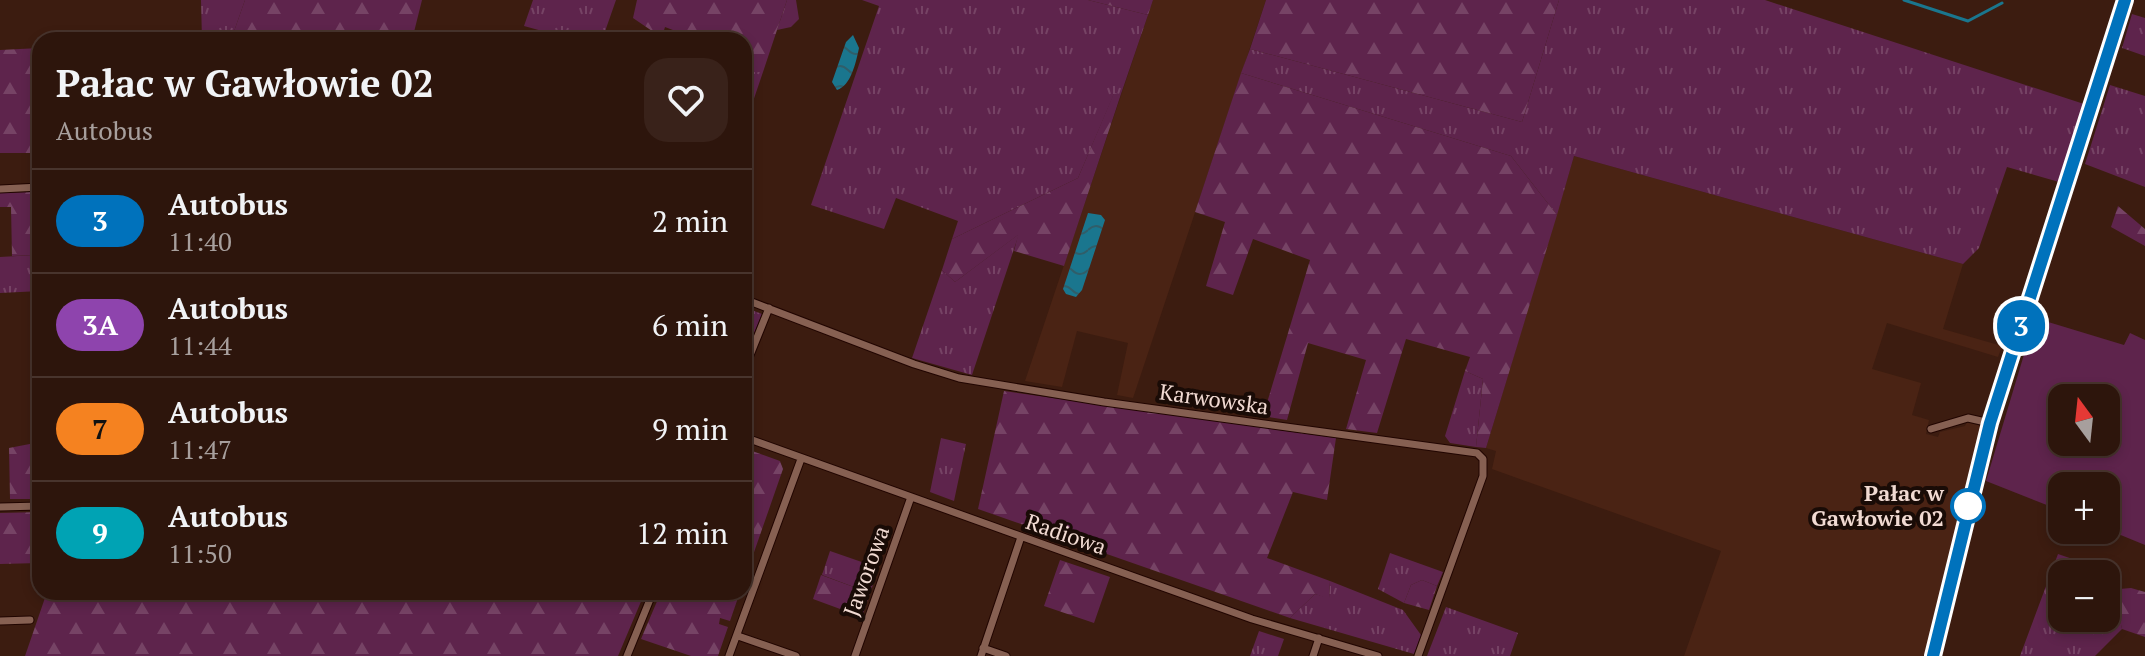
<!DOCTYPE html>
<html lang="pl">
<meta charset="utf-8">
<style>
:root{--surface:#2d150c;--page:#39221a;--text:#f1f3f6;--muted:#a79f9d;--line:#48342d}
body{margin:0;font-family:"PT Serif",serif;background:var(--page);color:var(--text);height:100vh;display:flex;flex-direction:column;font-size:30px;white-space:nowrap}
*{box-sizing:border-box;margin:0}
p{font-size:26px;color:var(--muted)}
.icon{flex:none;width:44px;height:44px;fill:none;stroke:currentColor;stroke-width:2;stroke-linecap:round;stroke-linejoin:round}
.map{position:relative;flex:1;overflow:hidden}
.side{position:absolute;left:32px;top:32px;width:720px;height:568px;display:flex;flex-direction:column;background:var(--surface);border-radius:24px;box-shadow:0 4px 12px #0003,0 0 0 2px var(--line)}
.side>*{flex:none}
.badge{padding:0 16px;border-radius:26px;font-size:28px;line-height:52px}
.needle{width:52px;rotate:345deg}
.fabs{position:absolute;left:2048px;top:384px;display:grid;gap:16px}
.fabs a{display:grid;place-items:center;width:72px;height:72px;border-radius:16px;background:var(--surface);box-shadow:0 4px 12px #0003,0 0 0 2px var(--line);font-size:40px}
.map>.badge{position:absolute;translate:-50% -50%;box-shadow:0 0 0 4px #fff}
.round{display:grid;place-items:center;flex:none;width:84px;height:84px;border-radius:24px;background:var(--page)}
.head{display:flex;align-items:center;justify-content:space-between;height:136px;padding:0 24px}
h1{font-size:38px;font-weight:700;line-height:60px}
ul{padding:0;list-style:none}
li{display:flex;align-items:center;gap:24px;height:104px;padding:0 24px;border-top:2px solid var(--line)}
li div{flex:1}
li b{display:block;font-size:30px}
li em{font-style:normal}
li .badge{min-width:88px;font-weight:700;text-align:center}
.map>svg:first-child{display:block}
</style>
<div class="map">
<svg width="2145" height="656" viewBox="0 0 2145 656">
<defs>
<pattern id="grass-tufts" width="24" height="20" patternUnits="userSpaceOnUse" patternTransform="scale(2)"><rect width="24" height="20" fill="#5e244c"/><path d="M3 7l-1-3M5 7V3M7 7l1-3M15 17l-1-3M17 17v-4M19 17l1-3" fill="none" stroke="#764365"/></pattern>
<pattern id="forest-firs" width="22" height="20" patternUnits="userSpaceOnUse" patternTransform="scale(2)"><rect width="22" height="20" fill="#5e244c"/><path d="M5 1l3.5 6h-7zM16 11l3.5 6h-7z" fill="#764365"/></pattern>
<pattern id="water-waves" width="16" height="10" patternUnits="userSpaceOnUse" patternTransform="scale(2)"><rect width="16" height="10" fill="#1a768e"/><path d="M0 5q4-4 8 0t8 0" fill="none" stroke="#2f5e6a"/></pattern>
</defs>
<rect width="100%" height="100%" fill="#3c1c10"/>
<path fill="#4a2314" d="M 1153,0 L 1266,0 L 1133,398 L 1117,395 L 1128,343 L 1077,331 L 1062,387 L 1025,381 Z
M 1574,156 L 1963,264 L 1943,329 L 2002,346 L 1998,357 L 1887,323 L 1872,369 L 1921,383 L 1912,415 L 1929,420 L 1926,434 L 1938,437 L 1940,432 L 1965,426 L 1967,422 L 1979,425 L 1981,431 L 1925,656 L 1684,656 L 1721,551 L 1492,469 L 1496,451 L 1486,448 Z"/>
<path fill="url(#grass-tufts)" d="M 201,0 L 245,0 L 231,40 L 202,40 Z
M 533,0 L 616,0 L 602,40 L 575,40 L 524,26 Z
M 787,0 L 796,0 L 799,19 L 791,27 L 777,30 Z
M 862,0 L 1088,0 L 1148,15 L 1121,94 L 1114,94 L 1078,178 L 952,239 L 958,221 L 896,198 L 884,229 L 811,205 L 879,6 Z
M 1559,0 L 1765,0 L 2084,104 L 2059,182 L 2007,167 L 1979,248 L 1963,264 L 1574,156 L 1557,215 L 1511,156 L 1241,73 L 1250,49 L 1522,122 Z
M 2132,14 L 2145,18 L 2145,56 L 2122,48 Z
M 744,72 L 763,72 L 744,128 Z
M 2110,85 L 2145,96 L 2145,187 L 2085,164 Z
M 33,192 L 40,192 L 40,291 L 0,293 L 0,257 L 35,255 Z
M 1019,234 L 972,375 L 912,358 L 942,270 L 955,282 Z
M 744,307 L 762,314 L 744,358 Z
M 1465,371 L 1483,379 L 1476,447 L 1450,443 L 1445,436 Z
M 941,438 L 966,444 L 954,501 L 930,492 Z
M 830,551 L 879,568 L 870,593 L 822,575 Z
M 1390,553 L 1443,572 L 1437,586 L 1422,580 L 1411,585 L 1404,603 L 1378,589 Z
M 2058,554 L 2084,563 L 2094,574 L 2062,574 L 2062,618 L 2106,618 L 2106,588 L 2117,606 L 2122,629 L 2095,656 L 2020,656 Z
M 1330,581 L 1403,610 L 1421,635 L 1414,654 L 1290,618 L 1315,594 L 1329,598 Z
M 1446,607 L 1518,633 L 1510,656 L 1427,656 Z
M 1259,631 L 1284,639 L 1278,656 L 1250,656 Z"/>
<path fill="url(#forest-firs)" d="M 245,0 L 422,0 L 412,40 L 231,40 Z
M 637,0 L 787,0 L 763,72 L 744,72 L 744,40 L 699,40 L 665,27 L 661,40 L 653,40 L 655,33 L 633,18 Z
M 1088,0 L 1153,0 L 1148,15 Z
M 1266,0 L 1559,0 L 1522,122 L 1250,49 Z
M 40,48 L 40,183 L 36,183 L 34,153 L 0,153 L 0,50 Z
M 1241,73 L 1511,156 L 1557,215 L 1486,448 L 1476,447 L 1483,379 L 1465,371 L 1470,357 L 1406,339 L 1377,433 L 1346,429 L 1366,360 L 1308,343 L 1287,420 L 1263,416 L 1310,260 L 1253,239 L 1233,295 L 1206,286 L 1225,222 L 1195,212 Z
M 1114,93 L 1121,94 L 1064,266 L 1014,251 L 1018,235 L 955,282 L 942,270 L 952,239 L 1078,178 Z
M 33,192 L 35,255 L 12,256 L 11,207 L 0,207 L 0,193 Z
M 2118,206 L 2145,229 L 2145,246 L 2111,227 Z
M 1004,391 L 1336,438 L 1327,500 L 1293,492 L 1267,558 L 1330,581 L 1329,599 L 1315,594 L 1290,618 L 978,509 Z
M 40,442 L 40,499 L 10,499 L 9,448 Z
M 744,448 L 780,461 L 783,469 L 744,581 Z
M 40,512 L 40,563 L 0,564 L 0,513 Z
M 1060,560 L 1110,577 L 1094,623 L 1044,606 Z
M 821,575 L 870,593 L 862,617 L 813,599 Z
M 1422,580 L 1437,586 L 1429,610 L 1404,603 L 1411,585 Z
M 2131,588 L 2145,592 L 2145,637 L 2122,629 L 2117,606 L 2108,590 Z
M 47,592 L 645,592 L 618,656 L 25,656 Z
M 661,592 L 740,592 L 730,621 L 720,618 L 719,624 L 728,627 L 718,656 L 691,656 L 641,639 Z"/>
<path fill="#5e244c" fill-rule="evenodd" d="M 2035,318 L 2124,345 L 2130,333 L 2145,340 L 2145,545 L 2106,529 L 2106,486 L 2062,486 L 2062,511 L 1986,481 ZM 2062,398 L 2106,398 L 2106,442 L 2062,442 Z"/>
<path fill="url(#water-waves)" d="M 853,35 L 859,48 C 856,62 851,86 837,90 L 832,82 L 846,42 Z
M 1088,213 L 1101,215 L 1105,220 L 1082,290 L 1076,297 L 1066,294 L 1063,289 Z"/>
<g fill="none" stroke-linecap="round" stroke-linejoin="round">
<path stroke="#1a768e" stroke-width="3" d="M 1904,0 L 1968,21 L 2002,3"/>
<g stroke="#210500" stroke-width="9">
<path id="street" d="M 0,189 L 40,187
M 744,299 L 914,364 L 959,378 L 1104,402 L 1477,453 L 1483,459 L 1483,476 L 1418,656
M 744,370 L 769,308
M 1931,429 L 1968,418 L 1990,423
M 744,437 L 1252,619 L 1378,656
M 0,507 L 40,506
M 0,621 L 30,620
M 738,636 L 796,656
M 983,648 L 1006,656
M 627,656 L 653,592
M 729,656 L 801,459
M 855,656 L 911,497
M 981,656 L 1021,537
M 1313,656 L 1319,638"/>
</g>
<g stroke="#210500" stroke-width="12">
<path id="secondary" d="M 1933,656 L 1990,423 L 2125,0"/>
</g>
<use href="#street" stroke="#866052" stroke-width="7"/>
<use href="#secondary" stroke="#866052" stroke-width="10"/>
</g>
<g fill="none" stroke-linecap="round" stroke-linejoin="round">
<g stroke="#fff" stroke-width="18">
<path id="line" d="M 1933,656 L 1990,423 L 2125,0"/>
</g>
<use href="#line" stroke="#0072bc" stroke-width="12"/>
</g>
<circle fill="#fff" stroke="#0072bc" stroke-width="4" cx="1968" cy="506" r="16"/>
<g text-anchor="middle" stroke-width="8" stroke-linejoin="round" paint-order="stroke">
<g font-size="22" fill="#f1dad2" stroke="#190b06">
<text transform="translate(1214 399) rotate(8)" y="8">Karwowska</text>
<text transform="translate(1066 534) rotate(19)" y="8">Radiowa</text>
<text transform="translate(866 571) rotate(-70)" y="8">Jaworowa</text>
</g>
<g font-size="22" font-weight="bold" fill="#f1dad2" stroke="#190b06" text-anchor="end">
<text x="1944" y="501">Pałac w<tspan x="1944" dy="25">Gawłowie 02</tspan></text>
</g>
</g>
</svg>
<div class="fabs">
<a><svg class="needle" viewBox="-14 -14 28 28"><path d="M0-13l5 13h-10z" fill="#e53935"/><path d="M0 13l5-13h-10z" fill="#a79f9d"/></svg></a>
<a>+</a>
<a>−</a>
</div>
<b class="badge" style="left:2021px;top:326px;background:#0072bc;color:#fff">3</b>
<section class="side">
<div class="head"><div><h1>Pałac w Gawłowie 02</h1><p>Autobus</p></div><a class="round"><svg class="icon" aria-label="heart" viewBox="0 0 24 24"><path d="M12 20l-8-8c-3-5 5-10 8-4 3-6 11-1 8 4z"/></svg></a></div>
<ul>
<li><span class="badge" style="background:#0072bc;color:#fff">3</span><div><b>Autobus</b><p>11:40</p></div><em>2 min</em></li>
<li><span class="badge" style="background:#8e44ad;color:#fff">3A</span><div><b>Autobus</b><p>11:44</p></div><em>6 min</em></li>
<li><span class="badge" style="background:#f58220;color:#111">7</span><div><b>Autobus</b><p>11:47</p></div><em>9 min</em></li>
<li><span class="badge" style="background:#00a3b4;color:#fff">9</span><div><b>Autobus</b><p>11:50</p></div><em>12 min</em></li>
</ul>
</section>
</div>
